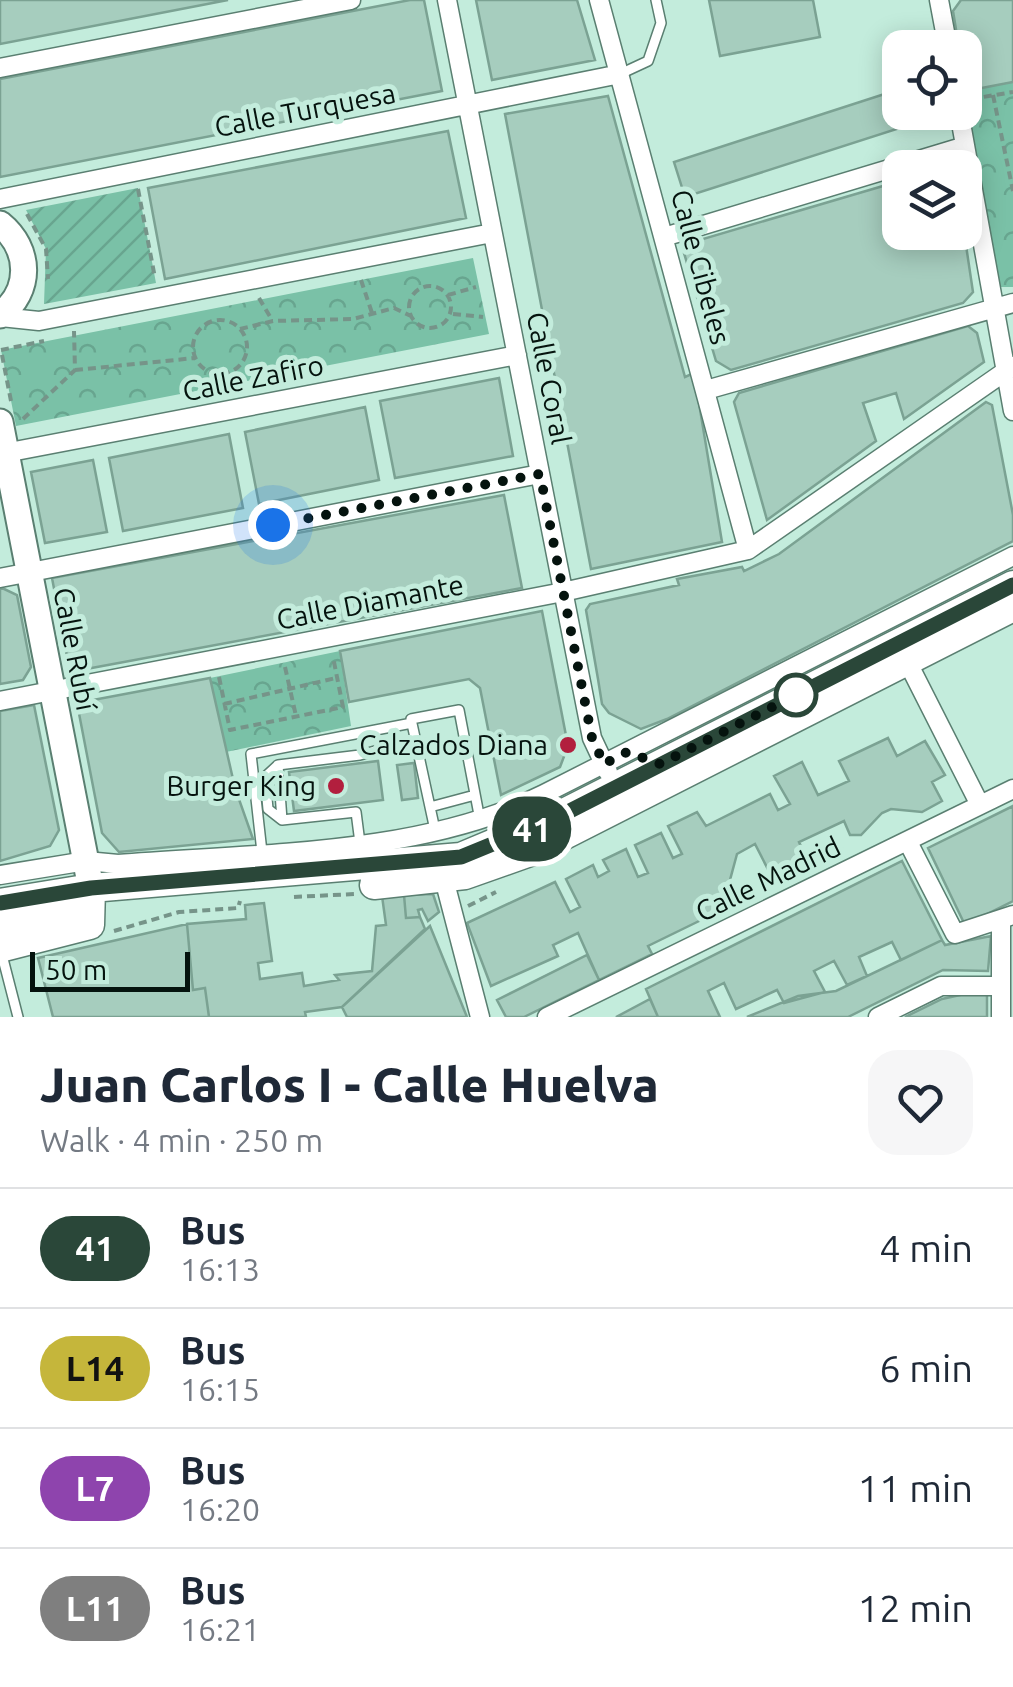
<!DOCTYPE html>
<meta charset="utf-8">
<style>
:root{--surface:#fff;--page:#f6f6f7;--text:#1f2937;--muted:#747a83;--line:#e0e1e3}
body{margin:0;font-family:Ubuntu,sans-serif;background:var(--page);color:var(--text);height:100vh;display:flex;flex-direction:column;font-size:38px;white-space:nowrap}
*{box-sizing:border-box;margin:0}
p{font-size:32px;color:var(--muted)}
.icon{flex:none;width:55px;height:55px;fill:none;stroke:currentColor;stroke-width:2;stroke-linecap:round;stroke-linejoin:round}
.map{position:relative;height:1017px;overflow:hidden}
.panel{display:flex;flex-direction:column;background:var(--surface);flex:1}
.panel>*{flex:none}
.badge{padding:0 20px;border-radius:32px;font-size:35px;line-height:65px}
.controls{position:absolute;left:882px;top:30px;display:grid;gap:20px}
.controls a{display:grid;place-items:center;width:100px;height:100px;border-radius:20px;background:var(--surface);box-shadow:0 5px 25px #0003;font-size:50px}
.scale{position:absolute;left:30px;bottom:25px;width:160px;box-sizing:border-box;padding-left:10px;border:5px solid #05130e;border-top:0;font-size:28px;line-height:35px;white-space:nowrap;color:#05130e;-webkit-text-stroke:8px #c3ecdc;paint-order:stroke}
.you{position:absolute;width:50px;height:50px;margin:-25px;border:8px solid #fff;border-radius:50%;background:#1a73e8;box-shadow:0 0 0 15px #1a73e833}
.map>.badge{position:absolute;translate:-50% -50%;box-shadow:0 0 0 5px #fff}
.round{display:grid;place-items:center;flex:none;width:105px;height:105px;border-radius:30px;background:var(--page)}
.headline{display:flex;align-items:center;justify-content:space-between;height:170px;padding:0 40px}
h1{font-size:48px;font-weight:800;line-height:75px}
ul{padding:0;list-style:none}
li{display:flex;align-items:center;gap:30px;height:120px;padding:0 40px;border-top:2px solid var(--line)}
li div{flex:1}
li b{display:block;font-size:38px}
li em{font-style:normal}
li .badge{min-width:110px;font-weight:700;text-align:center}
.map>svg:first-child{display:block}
</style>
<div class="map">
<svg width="1013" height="1017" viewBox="0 0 1013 1017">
<defs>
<pattern id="forest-crowns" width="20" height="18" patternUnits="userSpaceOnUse" patternTransform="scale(2.5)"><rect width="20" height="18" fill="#7ac1a7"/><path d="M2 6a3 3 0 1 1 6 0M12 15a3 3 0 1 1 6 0" fill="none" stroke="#68a58f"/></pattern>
<pattern id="garden-furrows" width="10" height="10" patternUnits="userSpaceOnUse" patternTransform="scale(2.5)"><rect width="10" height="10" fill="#7ac1a7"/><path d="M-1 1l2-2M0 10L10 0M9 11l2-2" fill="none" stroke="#68a58f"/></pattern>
</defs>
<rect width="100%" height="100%" fill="#c3ecdc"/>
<path fill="url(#forest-crowns)" d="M 1013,82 L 1013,287 L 999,287 L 966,100 L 966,91 Z
M 473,258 L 489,334 L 16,426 L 1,350 Z
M 340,651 L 351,726 L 226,752 L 210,678 Z"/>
<path fill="url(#garden-furrows)" d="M 138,188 L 156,283 L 44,304 L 46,249 L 26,210 Z"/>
<path fill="#a6cdbe" stroke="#7ba293" stroke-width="2.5" d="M 0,0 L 228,0 L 0,44 Z
M 410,0 L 424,0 L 442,91 L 0,177 L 0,79 Z
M 476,0 L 577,0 L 595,60 L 492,80 Z
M 709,0 L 813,0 L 820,37 L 720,56 Z
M 961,0 L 1013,0 L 1013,82 L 966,91 L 965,48 L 959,48 L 953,11 Z
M 900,89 L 900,112 L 932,112 L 934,117 L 685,197 L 674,162 Z
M 608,96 L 685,377 L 694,373 L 722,542 L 591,569 L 505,114 Z
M 448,131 L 466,218 L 165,279 L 148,188 Z
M 900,181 L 900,232 L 964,232 L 973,292 L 963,303 L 731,370 L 716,361 L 684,253 L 696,241 Z
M 968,326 L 977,333 L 984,362 L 904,419 L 896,393 L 863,403 L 876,441 L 767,520 L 734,402 L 739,393 Z
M 499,378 L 513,456 L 395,478 L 380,401 Z
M 986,402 L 992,405 L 1013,515 L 1013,541 L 667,719 L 641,729 L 609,713 L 602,704 L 598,679 L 586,610 L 590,604 L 679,585 L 677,579 L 742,567 L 744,571 L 779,554 Z
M 365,407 L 379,480 L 259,504 L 245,432 Z
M 229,434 L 243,508 L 123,531 L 109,458 Z
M 93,460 L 107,532 L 45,543 L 31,472 Z
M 504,495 L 522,588 L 70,672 L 52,578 Z
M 0,587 L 17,595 L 31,667 L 23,680 L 0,684 Z
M 542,611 L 568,746 L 560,767 L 501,795 L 480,688 L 469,679 L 349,702 L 340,651 Z
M 210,678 L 235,788 L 253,839 L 119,852 L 102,833 L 77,703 Z
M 34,705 L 59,830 L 50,846 L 0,861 L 0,711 Z
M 888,738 L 897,756 L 925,741 L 945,775 L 932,782 L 942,801 L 922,812 L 891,809 L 882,813 L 861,835 L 850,835 L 844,821 L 799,842 L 810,866 L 775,883 L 755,844 L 737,854 L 730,880 L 740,901 L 648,946 L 652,954 L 599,980 L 578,933 L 553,945 L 558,956 L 491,986 L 467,923 L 555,882 L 570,912 L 580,907 L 566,879 L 593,865 L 598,877 L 609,871 L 603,860 L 626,849 L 638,877 L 648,873 L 635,845 L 661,833 L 673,858 L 682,854 L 668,826 L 697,812 L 706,826 L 770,794 L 778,810 L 790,804 L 774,776 L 802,762 L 818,795 L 849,781 L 839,761 Z
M 378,761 L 383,800 L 294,811 L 289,772 Z
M 414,763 L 418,798 L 402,800 L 397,765 Z
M 1013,806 L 1013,901 L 965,925 L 928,848 Z
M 902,861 L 942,940 L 901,960 L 892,942 L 859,957 L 867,976 L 847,985 L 834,961 L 814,971 L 825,992 L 784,1003 L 777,990 L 736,1009 L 724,983 L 708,991 L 720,1017 L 658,1017 L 646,989 Z
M 433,894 L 439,912 L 428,921 L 422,909 L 418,910 L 420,917 L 406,918 L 404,895 Z
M 404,895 L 406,918 L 420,917 L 425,929 L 342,1007 L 305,1012 L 306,1017 L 209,1017 L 205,988 L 193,990 L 187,924 L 246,919 L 245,905 L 264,903 L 272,961 L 258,963 L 260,979 L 302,973 L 304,986 L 339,980 L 335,975 L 372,971 L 376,926 L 386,925 L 382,896 Z
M 187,924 L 193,990 L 205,988 L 209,1017 L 53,1017 L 38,958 Z
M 430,926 L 467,1017 L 347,1017 L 342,1007 Z
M 991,936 L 988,971 L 943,970 L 848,1017 L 747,1017 L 798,996 L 836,991 L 942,940 L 945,945 Z
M 587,955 L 599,980 L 524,1017 L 506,1017 L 497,1000 Z
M 969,993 L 987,995 L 987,1017 L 905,1017 L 942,999 Z
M 650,999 L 658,1017 L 616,1017 Z"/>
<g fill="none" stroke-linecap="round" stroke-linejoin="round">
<g stroke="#5a7f71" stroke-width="12">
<path id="service" d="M 620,74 L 648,61 L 661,23 L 656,0
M 278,765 L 265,777 L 268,809 L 282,820
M 430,807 L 475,795
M 435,830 L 411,719 L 459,710 L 480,820
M 360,843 L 356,812 L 282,820 L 278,765 L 360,755 L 416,740
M 262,852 L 251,754 L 412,723
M 1,951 L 18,1017"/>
</g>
<g stroke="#5a7f71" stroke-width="21">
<path id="minor" d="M 447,0 L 592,738 L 608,772
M 599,0 L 748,550
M 939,0 L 948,48
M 0,68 L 351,0
M 959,112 L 1013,411
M 0,199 L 620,74
M 664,237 L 965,146
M 0,317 L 39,321 L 492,233
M 706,390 L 1013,303
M 0,454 L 517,355
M 0,578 L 540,474
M 907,661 L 980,805
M 0,701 L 563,592 L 748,550 L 1013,366
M 908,842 L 955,934 L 1013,915
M 0,875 L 86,861 L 118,864 C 256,853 419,856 544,794 L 1013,556
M 444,879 L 480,1017
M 547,1017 L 1013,789
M 878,1017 L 941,986 L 1001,986
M 1001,1017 L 1001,921"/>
</g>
<g stroke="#5a7f71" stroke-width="29">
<path id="secondary" d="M 0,224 C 31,249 32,291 0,315
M 0,422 L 91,888"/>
</g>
<g stroke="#5a7f71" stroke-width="31">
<path id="primary" d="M 374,885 L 465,875 L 533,851 L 1013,607
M 0,903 L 91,888 L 461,857 L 556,817 L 1013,585
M 0,925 L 81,907
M 0,948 L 90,925 L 91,889"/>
</g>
<path stroke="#769489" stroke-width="4" stroke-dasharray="8 5" stroke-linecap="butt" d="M 993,95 L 1013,191
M 971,99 L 1013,92
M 138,189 L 155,278
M 27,214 L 46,249 L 48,279
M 361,280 L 372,313
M409 307a21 21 0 1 1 42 0a21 21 0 1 1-42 0Z
M 448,295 L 476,287
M 259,298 L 272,320
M 453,314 L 483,317
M193 347a27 27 0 1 1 54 0a27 27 0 1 1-54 0Z
M 240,329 L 273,321 L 353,319 L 394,308 L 411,316
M 75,370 L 195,358
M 11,401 L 1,350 L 44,341
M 23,419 L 75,370 L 74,331
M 285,667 L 296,716
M 219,677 L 230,730 L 343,707 L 333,657
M 224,704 L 336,678
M 294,897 L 355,894
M 468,906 L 496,892
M 114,931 L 179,912 L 238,908 L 240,901"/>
<use href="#service" stroke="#fff" stroke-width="9"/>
<use href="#minor" stroke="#fff" stroke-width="18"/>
<use href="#secondary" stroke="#fff" stroke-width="25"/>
<use href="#primary" stroke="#fff" stroke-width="28"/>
</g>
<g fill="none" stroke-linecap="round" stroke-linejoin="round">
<g stroke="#fff" stroke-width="22">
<path id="line" d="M 0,903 L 91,888 L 461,857 L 556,818 L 1013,585"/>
</g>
<use href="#line" stroke="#2a4739" stroke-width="15"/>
<path stroke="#05130e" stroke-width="10" stroke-dasharray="0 18" d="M 273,525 L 540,474 L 592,738 L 604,764 L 627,752 L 660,764 L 806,690 L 796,695"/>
</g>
<circle fill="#fff" stroke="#2a4739" stroke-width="5" cx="796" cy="695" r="20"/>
<g fill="#b21f3e" stroke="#c3ecdc" stroke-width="4">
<circle cx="568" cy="745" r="10"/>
<circle cx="336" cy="786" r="10"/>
</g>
<g text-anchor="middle" stroke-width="10" stroke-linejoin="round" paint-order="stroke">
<g font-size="28" fill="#05130e" stroke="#c3ecdc">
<text transform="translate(305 110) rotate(-11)" y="10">Calle Turquesa</text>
<text transform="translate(701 267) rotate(75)" y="10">Calle Cibeles</text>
<text transform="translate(253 378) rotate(-11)" y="10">Calle Zafiro</text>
<text transform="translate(549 378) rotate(79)" y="10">Calle Coral</text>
<text transform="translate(370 602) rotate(-11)" y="10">Calle Diamante</text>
<text transform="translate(75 649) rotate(79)" y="10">Calle Rubí</text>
<text transform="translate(768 879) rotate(-26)" y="10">Calle Madrid</text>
</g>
<g font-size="28" fill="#05130e" stroke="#c3ecdc" text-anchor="end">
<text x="548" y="755">Calzados Diana</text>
<text x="316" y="796">Burger King</text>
</g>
</g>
</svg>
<div class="controls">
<a><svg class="icon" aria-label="locate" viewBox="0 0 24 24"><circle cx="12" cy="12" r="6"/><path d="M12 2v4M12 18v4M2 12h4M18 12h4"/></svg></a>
<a><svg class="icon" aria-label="layers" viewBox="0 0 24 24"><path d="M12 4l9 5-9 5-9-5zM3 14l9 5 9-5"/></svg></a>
</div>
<div class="scale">50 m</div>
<div class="you" style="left:273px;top:525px"></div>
<b class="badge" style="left:532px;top:829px;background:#2a4739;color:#fff">41</b>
</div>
<section class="panel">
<div class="headline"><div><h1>Juan Carlos I - Calle Huelva</h1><p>Walk · 4 min · 250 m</p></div><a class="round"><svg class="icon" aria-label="heart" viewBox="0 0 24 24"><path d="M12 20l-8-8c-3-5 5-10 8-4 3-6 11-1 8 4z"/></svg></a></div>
<ul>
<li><span class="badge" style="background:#2a4739;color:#fff">41</span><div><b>Bus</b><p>16:13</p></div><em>4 min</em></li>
<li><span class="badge" style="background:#c5b63b;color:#111">L14</span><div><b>Bus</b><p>16:15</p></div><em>6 min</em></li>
<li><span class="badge" style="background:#8e44ad;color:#fff">L7</span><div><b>Bus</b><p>16:20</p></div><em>11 min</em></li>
<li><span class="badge" style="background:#7f7f7f;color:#fff">L11</span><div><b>Bus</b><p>16:21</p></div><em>12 min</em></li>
</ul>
</section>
